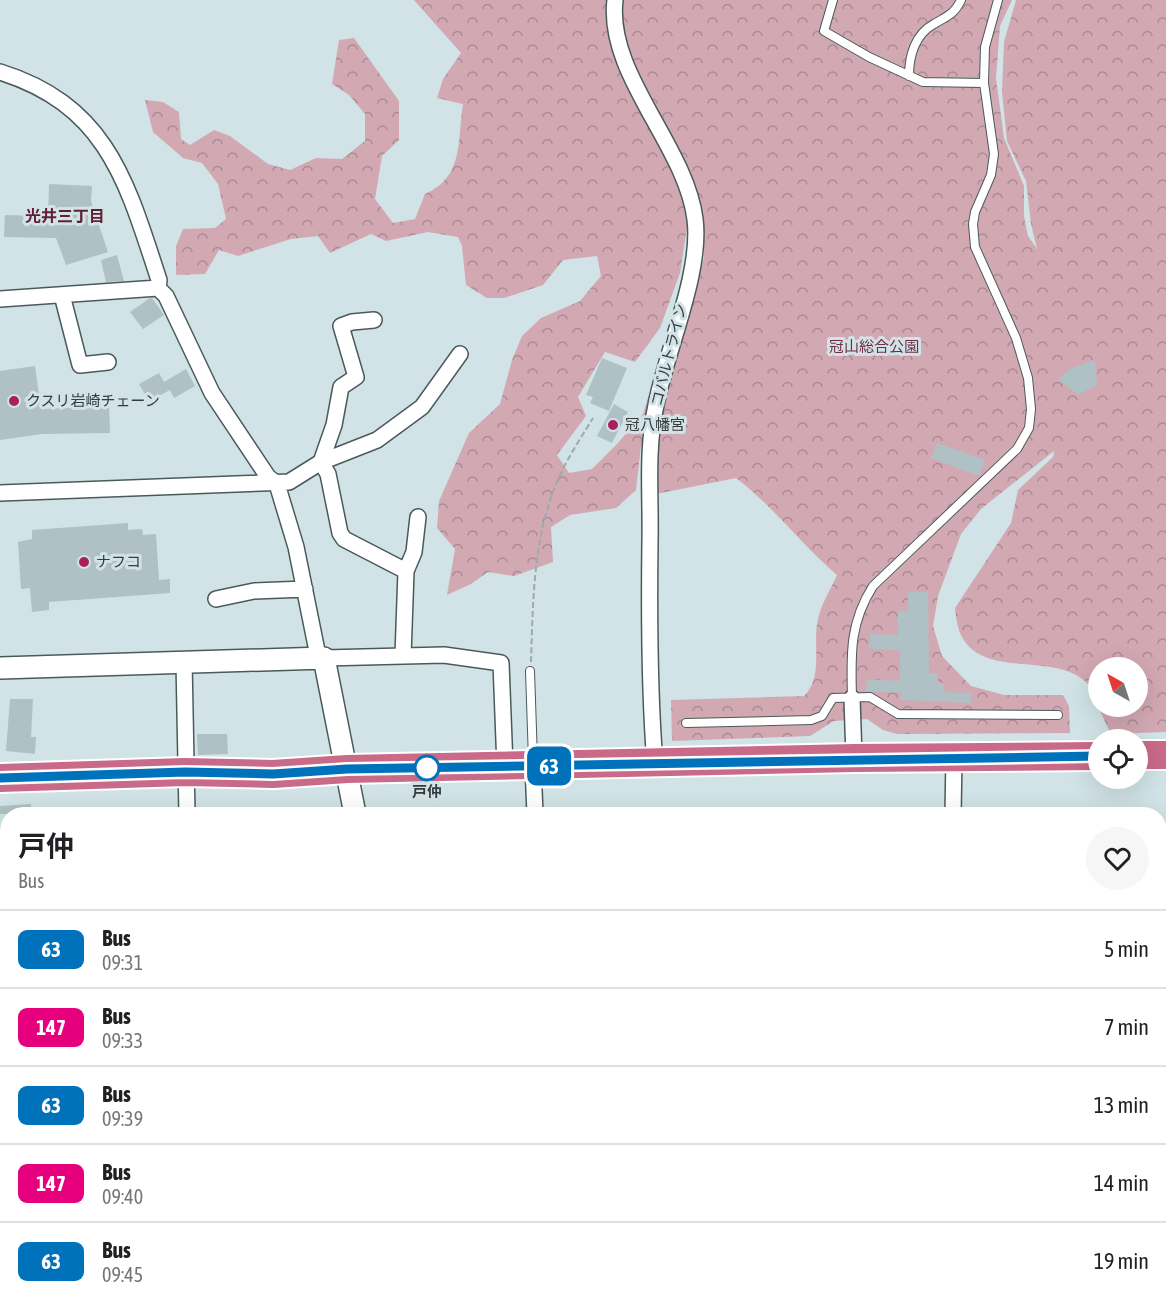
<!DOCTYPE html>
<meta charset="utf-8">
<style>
:root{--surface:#fff;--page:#f6f6f6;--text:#202124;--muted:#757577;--line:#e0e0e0}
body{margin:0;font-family:"Asap Condensed","Noto Sans JP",sans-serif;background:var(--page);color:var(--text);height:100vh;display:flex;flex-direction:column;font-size:22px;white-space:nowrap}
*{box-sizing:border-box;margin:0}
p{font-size:20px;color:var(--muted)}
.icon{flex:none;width:33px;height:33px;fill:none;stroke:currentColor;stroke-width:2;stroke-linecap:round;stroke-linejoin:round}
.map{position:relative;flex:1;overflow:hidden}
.sheet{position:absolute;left:0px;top:807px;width:1167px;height:504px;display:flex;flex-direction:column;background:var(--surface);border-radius:24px 24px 0 0;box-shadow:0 6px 24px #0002}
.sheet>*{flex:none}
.badge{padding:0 12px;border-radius:9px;font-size:21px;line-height:39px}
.needle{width:39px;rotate:321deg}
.fabs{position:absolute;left:1088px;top:657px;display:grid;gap:12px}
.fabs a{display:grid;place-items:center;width:60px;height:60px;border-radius:50%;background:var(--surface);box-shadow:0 6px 24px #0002;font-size:30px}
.map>.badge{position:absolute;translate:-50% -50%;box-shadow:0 0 0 3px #fff}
.round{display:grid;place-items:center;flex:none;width:63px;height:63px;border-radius:32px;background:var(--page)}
.summary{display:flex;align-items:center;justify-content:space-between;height:102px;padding:0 18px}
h1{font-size:28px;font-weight:700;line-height:45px}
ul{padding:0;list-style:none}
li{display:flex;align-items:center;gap:18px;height:78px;padding:0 18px;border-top:2px solid var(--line)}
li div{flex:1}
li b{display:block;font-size:22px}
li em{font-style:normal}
li .badge{min-width:66px;font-weight:700;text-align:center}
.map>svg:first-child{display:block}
</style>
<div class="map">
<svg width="1166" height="1311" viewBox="0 0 1166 1311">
<defs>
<pattern id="forest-crowns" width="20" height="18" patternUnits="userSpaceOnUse" patternTransform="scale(1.5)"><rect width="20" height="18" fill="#d2a8b3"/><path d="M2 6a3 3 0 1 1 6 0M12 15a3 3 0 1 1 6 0" fill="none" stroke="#ab8a93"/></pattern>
<pattern id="water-waves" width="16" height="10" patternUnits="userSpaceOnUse" patternTransform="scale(1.5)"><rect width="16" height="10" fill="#88ccd8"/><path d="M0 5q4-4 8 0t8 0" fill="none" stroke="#70a7b0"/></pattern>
</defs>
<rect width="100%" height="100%" fill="#d1e3e6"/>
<path fill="url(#forest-crowns)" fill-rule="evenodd" d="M 414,0 L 1012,0 L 1000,26 L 996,78 L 1004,138 L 1024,186 L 1024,216 L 1028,236 L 1037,249 L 1031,224 L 1026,181 L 1007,141 L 1002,92 L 1004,42 L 1016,0 L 1166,0 L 1166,732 L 1111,734 L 1098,707 L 1137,706 L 1137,668 L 1098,668 L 1098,706 C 1095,699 1091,687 1086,682 C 1053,651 983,680 961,635 C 957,627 956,616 955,608 L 1011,523 L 1018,490 L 1053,457 L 1054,451 L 981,509 L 961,534 L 938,596 L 933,626 L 942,656 L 971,686 L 1004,695 L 1063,695 L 1069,706 L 1070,733 L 897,734 L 883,730 L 867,719 L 834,721 L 810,736 L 672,741 L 671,700 L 804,696 C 824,677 812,644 818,619 C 821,604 831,589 837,575 C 801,544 774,507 736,478 L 656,494 L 657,435 L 641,446 L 636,490 L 616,508 L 570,515 L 551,527 L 553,562 L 514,576 L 488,572 L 471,584 L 447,595 L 455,549 L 437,528 L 439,501 L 469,433 L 500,404 L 512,360 L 522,336 L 541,318 L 580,301 L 601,276 L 597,256 L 563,260 L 543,285 L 504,298 L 487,298 L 466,285 L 462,246 L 458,237 L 428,232 L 386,241 L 371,234 L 330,253 L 318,236 L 291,239 L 238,256 L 219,250 L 205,274 L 176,275 L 176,246 L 183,229 L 215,228 L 226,219 L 218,184 L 202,163 L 183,158 L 153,132 L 145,100 L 163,102 L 179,112 L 181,139 L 190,145 L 214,130 L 230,136 L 268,164 L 290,170 L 316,158 L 342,159 L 365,141 L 365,114 L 349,95 L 332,84 L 339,40 L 354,38 L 399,101 L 399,140 L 382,156 L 375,199 L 393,223 L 415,219 L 425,194 C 464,177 457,142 463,104 L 437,98 L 443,79 L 461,53 ZM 640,82 L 668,130 L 693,190 L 704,226 L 704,257 L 672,369 L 652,385 L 643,414 L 617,444 L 592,469 L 569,473 L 557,455 L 586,416 L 578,397 L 605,352 L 635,362 L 660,328 L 680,273 L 690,208 Z"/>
<path fill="url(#water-waves)" stroke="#6fa0aa" stroke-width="1.5" d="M 1160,1051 L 1166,1051 L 1166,1311 L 342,1311 L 339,1304 L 1160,1304 Z"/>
<path fill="#afc1c4" d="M 49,184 L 92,186 L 91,201 L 108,252 L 66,265 L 56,238 L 4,237 L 5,215 L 48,216 Z
M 117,255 L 124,281 L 106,282 L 101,260 Z
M 150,298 L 152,298 L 164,315 L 143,329 L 130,312 Z
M 602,358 L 627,368 L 609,411 L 590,403 L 593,397 L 586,395 Z
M 1095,360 L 1097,385 L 1078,395 L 1058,379 L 1071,368 Z
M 35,366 L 41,409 L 109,406 L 110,433 L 42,434 L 0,440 L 0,371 Z
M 186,369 L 195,386 L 174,398 L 170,390 L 149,401 L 139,384 L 159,373 L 164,382 Z
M 614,404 L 628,412 L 612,443 L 597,436 Z
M 937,443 L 985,460 L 979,476 L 931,458 Z
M 128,523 L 128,530 L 142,529 L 143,535 L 156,534 L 159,580 L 170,579 L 170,593 L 49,602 L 49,610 L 32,612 L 30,588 L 21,589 L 18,542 L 32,539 L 32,530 Z
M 908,592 L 928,592 L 929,673 L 938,673 L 938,683 L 943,683 L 945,692 L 971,693 L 971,703 L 900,700 L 901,693 L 866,691 L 867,679 L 900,681 L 900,650 L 869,649 L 870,634 L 898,635 L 898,611 L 908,611 Z
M 10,699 L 33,699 L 31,737 L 36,737 L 35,754 L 6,751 Z
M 197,734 L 227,734 L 228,754 L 198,755 Z
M 31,804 L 32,814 L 0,814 L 0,806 Z"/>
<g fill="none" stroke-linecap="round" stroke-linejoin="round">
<g stroke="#4a5a5c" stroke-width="10">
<path id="lane" d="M 833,0 L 824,31 L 869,57 L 923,82 L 984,83
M 909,76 C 909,56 915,34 934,24 C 947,16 954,15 961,0
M 530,671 L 533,760
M 852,698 C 851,655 849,624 873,586 L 1017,449 L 1029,428 L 1031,409 L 1028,378 L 1016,338 L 975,247 L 973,224 L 975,212 L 991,175 L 994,154 L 984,83 L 985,47 L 998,0
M 686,723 L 811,720 L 822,716 L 833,698 L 870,697 L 898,714 L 1058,715"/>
</g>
<g stroke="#4a5a5c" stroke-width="18">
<path id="street" d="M 615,0 C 606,74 686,146 695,219 C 702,273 666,351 656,405 C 646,451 651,495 650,541 C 649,616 649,689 655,764
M 0,72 C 108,106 127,183 159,280 L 158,288
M 62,295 L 80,365 L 108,362
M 0,299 L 158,288 L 166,296 L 212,393 L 268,477 L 277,484 L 296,547 L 317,651 L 324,658 L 444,655 L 501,663 L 505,767
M 374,320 L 352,322 L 341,326 L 356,377 L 341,387 L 334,425 L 321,462 L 328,474 L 340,533 L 344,539 L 406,571
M 0,493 L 289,482 L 321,462 L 377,440 L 422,407 L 460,354
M 216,599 L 254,591 L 305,589
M 403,656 L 406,571 L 414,552 L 418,517
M 184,661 L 187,814
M 852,698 L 854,758
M 533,766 L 535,814
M 953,814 L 954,758
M 1160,901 L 1166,901
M 0,1113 L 8,1111
M 0,1165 L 8,1162
M 0,1264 L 8,1261
M 300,1304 L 303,1311
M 0,1306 L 2,1311
M 72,1311 L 90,1304"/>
</g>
<g stroke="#4a5a5c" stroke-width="24">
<path id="secondary" d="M 0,668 L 324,658 L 355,814
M 0,894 L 8,954
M 0,1022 L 8,1020
M 98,1304 L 100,1311
M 171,1311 L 188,1304"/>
</g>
<g stroke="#fff" stroke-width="32">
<path id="highway" d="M 1137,755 L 1166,755
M 0,778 L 185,772 L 273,774 L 347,769 L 854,758 L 1098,756"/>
</g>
<path stroke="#9baaac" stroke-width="2" stroke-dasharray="6 3" stroke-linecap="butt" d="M 531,662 C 533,600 533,531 561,473 C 570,454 582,436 593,418"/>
<use href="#lane" stroke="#fff" stroke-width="8"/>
<use href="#street" stroke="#fff" stroke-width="15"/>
<use href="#secondary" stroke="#fff" stroke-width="21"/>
<use href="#highway" stroke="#c96a89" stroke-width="28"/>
</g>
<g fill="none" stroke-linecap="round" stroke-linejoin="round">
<g stroke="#fff" stroke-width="14">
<path id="line" d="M 0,778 L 185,772 L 273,774 L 347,769 L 1098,756"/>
</g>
<use href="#line" stroke="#0072bc" stroke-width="9"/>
</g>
<g fill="#ab1e5d" stroke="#d1e3e6" stroke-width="2">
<circle cx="14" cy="401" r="6"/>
<circle cx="613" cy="425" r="6"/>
<circle cx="84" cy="562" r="6"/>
</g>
<circle fill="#fff" stroke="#0072bc" stroke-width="3" cx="427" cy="768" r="12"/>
<g text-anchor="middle" stroke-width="6" stroke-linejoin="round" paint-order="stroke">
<g font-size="15" fill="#722d45" stroke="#d1e3e6">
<text x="874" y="352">冠山総合公園</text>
</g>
<g font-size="15" fill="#343b3d" stroke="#d1e3e6">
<text transform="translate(669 355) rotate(-76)" y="5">コバルトライン</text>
</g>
<g font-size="15" fill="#343b3d" stroke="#d1e3e6" text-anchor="start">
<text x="26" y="406">クスリ岩崎チェーン</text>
<text x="625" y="430">冠八幡宮</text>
<text x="96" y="567">ナフコ</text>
</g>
<g font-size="15" font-weight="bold" fill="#343b3d" stroke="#d1e3e6">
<text x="427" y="797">戸仲</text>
</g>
<g font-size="16" font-weight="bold" fill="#601d36" stroke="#d1e3e6">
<text x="65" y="222">光井三丁目</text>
</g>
</g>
</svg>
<div class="fabs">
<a><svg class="needle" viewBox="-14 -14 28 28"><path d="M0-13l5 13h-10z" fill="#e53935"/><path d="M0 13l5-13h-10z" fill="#757577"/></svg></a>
<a><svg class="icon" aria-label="locate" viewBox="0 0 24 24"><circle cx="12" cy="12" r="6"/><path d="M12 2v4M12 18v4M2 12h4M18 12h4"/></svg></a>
</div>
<b class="badge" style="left:549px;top:766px;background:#0072bc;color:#fff">63</b>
<section class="sheet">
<div class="summary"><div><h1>戸仲</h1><p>Bus</p></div><a class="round"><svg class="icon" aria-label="heart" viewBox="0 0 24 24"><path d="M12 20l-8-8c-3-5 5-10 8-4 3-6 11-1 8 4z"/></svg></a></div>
<ul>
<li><span class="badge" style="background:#0072bc;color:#fff">63</span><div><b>Bus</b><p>09:31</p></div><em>5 min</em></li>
<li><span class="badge" style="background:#e6007e;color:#fff">147</span><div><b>Bus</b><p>09:33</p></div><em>7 min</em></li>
<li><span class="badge" style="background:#0072bc;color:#fff">63</span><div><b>Bus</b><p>09:39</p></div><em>13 min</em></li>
<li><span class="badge" style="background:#e6007e;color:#fff">147</span><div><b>Bus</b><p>09:40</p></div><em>14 min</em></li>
<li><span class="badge" style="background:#0072bc;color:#fff">63</span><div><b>Bus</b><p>09:45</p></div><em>19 min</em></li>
</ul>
</section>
</div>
